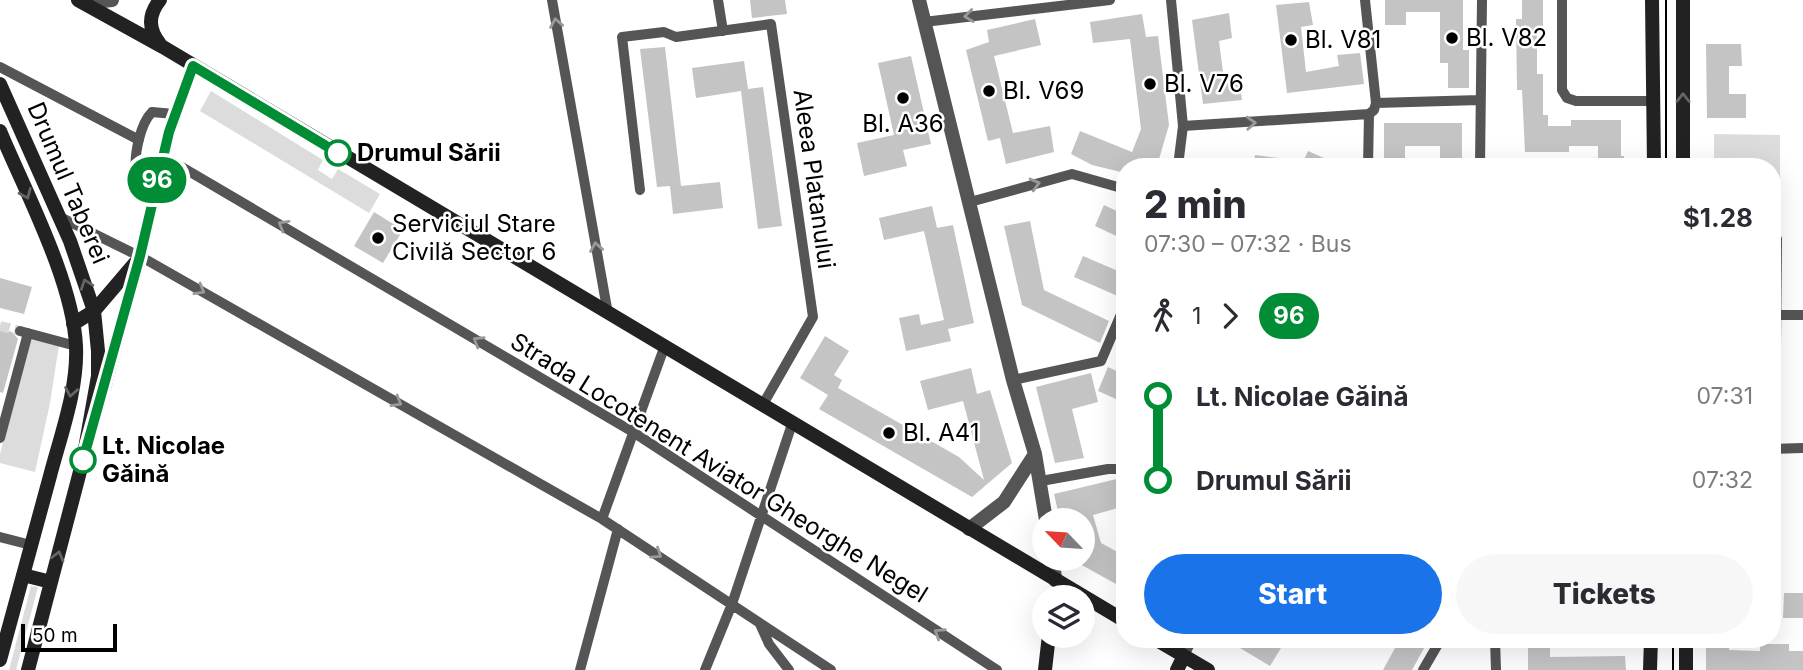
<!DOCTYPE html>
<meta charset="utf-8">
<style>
:root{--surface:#fff;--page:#f7f7f7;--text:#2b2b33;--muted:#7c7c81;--accent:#1a73e8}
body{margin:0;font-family:Inter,sans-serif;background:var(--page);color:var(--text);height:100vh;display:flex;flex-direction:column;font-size:26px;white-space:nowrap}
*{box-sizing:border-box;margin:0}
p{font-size:23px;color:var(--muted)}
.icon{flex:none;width:38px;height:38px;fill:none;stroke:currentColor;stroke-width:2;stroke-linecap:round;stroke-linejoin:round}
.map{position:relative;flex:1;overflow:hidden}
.sheet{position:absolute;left:1116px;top:158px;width:665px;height:490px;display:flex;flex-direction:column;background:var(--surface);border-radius:28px;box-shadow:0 7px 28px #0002}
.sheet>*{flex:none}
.badge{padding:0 14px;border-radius:23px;font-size:24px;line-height:46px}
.needle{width:46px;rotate:295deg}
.buttons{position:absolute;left:1032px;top:508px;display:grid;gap:14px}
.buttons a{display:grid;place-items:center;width:63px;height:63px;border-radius:50%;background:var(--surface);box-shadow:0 7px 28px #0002;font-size:35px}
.scale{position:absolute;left:21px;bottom:18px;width:96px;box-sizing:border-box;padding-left:7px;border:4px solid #000;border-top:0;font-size:19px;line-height:24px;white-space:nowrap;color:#000;-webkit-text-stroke:5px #fff;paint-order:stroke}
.map>.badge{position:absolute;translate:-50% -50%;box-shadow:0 0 0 4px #fff}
.legs{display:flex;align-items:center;gap:10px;height:77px;padding:0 28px;font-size:23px}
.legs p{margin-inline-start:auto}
.headline{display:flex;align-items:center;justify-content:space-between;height:119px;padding:0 28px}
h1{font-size:38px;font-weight:800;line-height:52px}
.action{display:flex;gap:14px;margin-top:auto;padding:14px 28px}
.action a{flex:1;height:80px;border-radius:42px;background:var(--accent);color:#fff;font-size:28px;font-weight:800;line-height:80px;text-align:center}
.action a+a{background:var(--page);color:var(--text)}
ul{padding:0 28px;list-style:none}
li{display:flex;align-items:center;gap:24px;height:84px;font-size:26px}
li i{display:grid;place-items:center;width:10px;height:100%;margin:0 9px;background:currentColor}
li i::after{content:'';width:18px;height:18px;margin:-9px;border:5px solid;border-radius:50%;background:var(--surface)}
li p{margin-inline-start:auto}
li:first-child i{background:linear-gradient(#0000 50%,currentColor 0)}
li:last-child i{background:linear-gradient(currentColor 50%,#0000 0)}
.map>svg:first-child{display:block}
</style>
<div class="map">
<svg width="1803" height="670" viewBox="0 0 1803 670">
<rect width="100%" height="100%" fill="#fff"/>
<path fill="#dcdcdc" d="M 211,91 L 323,160 L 318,170 L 332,179 L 338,169 L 380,194 L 369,213 L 200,111 Z
M 1714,134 L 1780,135 L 1780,207 L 1773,207 L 1773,166 L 1714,166 Z
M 31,338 L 59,345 L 50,403 L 35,472 L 0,463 L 0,454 Z
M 31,586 L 38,587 L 16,670 L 9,670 Z"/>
<path fill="#c4c4c4" d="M 750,0 L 785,0 L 787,14 L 752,18 Z
M 1385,0 L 1463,0 L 1463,50 L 1469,50 L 1469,88 L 1448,88 L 1448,63 L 1440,63 L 1440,12 L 1406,12 L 1406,25 L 1385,25 Z
M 1522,0 L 1543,0 L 1543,33 L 1537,33 L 1537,74 L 1543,74 L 1543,115 L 1548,115 L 1548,126 L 1571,126 L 1571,120 L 1621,120 L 1621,156 L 1624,156 L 1624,166 L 1592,166 L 1592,158 L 1598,158 L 1598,146 L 1569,146 L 1569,152 L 1525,152 L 1522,90 L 1517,90 L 1516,19 L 1522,19 Z
M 1309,2 L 1313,25 L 1301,27 L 1306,72 L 1339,66 L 1337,55 L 1360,53 L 1364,84 L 1287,93 L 1276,5 Z
M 1229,13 L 1232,38 L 1219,41 L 1224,80 L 1239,78 L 1242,100 L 1203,104 L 1192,20 Z
M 1142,14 L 1146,37 L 1158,36 L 1169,125 L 1157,166 L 1125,166 L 1125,173 L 1092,165 L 1071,154 L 1080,131 L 1132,152 L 1141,129 L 1130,39 L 1093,43 L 1090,22 Z
M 1035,19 L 1041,45 L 994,56 L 1013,133 L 1050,126 L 1054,152 L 1006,164 L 1000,138 L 988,141 L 966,50 L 989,42 L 987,30 Z
M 1706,44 L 1741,44 L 1742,66 L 1729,66 L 1729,94 L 1746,94 L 1746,118 L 1707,118 Z
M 665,47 L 681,186 L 720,182 L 723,208 L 673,214 L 670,186 L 657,187 L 640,49 Z
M 911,56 L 931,144 L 903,150 L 907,166 L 864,176 L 857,143 L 894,135 L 878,63 Z
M 744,61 L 748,89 L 763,87 L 782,226 L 758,229 L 741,91 L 696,98 L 692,68 Z
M 1384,123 L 1462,123 L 1462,166 L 1440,166 L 1440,146 L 1405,146 L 1405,160 L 1384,159 Z
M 1308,151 L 1342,166 L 1301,166 Z
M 1255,155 L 1294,160 L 1293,166 L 1254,166 Z
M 1104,205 L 1125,215 L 1125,240 L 1095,226 Z
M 932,206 L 937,228 L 953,225 L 974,323 L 948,329 L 951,341 L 906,351 L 899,318 L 919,314 L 921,325 L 944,320 L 924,231 L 884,240 L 879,218 Z
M 374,212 L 403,230 L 383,263 L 354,246 Z
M 1030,221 L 1044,290 L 1109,321 L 1100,343 L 1022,305 L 1004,226 Z
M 1083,256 L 1125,274 L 1125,286 L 1120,297 L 1074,277 Z
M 0,278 L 32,287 L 24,314 L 0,308 Z
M 0,329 L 12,332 L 18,339 L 3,393 L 0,392 Z
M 825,336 L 849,351 L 834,375 L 842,380 L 838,388 L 959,457 L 984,480 L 963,401 L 928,410 L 920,381 L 971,368 L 977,394 L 990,390 L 1012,463 L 972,497 L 819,409 L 828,395 L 800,378 Z
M 1108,367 L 1125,375 L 1125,403 L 1098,391 Z
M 1091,373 L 1098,402 L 1072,409 L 1084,458 L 1055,463 L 1036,387 Z
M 1125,477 L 1125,506 L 1093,515 L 1101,543 L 1125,556 L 1125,589 L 1069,558 L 1083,558 L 1083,520 L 1060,520 L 1054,494 Z
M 1784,593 L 1803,593 L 1803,618 L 1783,618 Z
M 1225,639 L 1276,639 L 1284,643 L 1270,666 Z
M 1400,639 L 1429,639 L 1412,670 L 1383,670 Z
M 1528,639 L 1546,639 L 1546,646 L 1550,646 L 1550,657 L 1625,656 L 1626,670 L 1528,670 Z
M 1706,639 L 1729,639 L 1729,650 L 1760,651 L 1760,644 L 1789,644 L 1789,651 L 1803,651 L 1803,670 L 1706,670 Z"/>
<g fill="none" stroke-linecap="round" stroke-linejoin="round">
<path stroke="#d9d9d9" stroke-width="10" stroke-dasharray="10 5" stroke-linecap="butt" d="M 0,326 L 20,331"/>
<path stroke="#555" stroke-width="10" d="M 552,0 L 608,314
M 718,0 L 723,31
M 1171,0 L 1183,126 L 1178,166
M 1562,0 L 1562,90 L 1567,98 L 1576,101 L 1654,101
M 924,22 L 1110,0
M 0,67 L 139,140
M 1376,103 L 1480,100
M 1183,126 L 1369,114 L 1374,110 L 1376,103 L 1365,0
M 163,156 L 633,432 L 997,670
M 1368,166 L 1369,114
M 1480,166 L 1482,0
M 156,183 L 144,180 L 136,171 C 134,155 140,124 152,112 L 174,114
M 640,190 L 622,37 L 664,32 L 676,37 L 771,24 L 813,317 L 762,406
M 970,202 L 1072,174 L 1125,189
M 60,217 L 145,259 L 602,519 L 831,670
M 1776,315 L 1803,315
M 20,331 L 76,346
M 1013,380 L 1101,361 L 1125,305
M 0,438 L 28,333
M 1773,449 L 1803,448
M 1775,449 L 1777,239
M 1041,481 L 1108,469 L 1125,469
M 602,519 L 664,348
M 0,537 L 31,545
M 760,624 L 769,644 L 789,670
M 1495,639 L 1496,670
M 1184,656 L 1192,639
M 580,670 L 618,529
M 705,670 L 732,604 L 792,424
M 1423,670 L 1441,639"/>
<path stroke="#555" stroke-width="14" d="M 919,0 L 1013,380 L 1035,454 L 1046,520
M 84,3 L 112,0
M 969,529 L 1004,502 L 1035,454
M 1053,558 L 1055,580"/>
<path stroke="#222" stroke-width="14" d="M 78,0 L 163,47 L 1125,621
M 1652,0 L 1654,166
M 1683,0 L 1683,166
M 160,44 C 148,29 148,15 160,0
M 0,84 L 70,241 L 94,311 L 98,351 L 98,376 L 83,460 L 28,670
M 0,131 C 25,191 73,281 76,346 C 78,389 61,434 50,476 C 33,537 17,599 0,660
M 73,324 L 94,311 L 135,263
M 104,388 L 140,256 L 169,132 L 193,66
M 23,575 L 51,582
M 1155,639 L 1208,670
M 1686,639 L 1686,670
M 1045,670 L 1049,635
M 1177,670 L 1184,656
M 1650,670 L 1651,639"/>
<path stroke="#000" stroke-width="2" d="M 1666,166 L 1666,0
M 1673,639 L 1673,670"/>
</g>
<defs><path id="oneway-chevron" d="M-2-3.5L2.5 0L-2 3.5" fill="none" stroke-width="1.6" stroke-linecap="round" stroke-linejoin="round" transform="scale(1.75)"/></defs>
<g stroke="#999">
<use href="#oneway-chevron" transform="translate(969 16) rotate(173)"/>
<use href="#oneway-chevron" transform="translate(556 23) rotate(-100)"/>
<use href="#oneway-chevron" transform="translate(1251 123) rotate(-3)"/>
<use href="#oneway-chevron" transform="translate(1035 184) rotate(-15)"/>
<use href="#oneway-chevron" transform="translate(283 225) rotate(-150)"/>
<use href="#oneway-chevron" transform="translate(596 247) rotate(-100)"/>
<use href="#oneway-chevron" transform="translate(200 290) rotate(30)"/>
<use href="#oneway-chevron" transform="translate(478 341) rotate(-149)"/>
<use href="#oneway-chevron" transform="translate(397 402) rotate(30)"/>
<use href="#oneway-chevron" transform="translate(657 554) rotate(34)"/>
<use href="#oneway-chevron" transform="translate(939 633) rotate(-147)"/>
</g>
<g stroke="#646464">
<use href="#oneway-chevron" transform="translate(1683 98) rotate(-90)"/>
<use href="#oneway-chevron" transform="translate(26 194) rotate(67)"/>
<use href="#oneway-chevron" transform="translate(86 284) rotate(-109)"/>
<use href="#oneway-chevron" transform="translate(71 392) rotate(100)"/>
<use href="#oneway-chevron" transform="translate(58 556) rotate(-75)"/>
</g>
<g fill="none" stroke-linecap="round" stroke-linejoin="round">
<g stroke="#fff" stroke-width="16">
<path id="line-1" d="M 83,460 L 140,256 L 169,132 L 193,66 L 338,153"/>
</g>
<use href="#line-1" stroke="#008d36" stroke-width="10"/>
</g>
<g fill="#000" stroke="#fff" stroke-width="2.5">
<circle cx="1452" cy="38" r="7"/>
<circle cx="1291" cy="40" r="7"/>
<circle cx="1150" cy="84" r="7"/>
<circle cx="989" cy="91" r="7"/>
<circle cx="903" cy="98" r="7"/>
<circle cx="378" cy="238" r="7"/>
<circle cx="889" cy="433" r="7"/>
</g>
<g fill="#fff" stroke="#008d36" stroke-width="3.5">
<circle cx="338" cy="153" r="12"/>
<circle cx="83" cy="460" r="12"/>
</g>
<g text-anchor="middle" stroke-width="5" stroke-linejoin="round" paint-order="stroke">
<g font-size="24" fill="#000" stroke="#fff" text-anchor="start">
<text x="1466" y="46">Bl. V82</text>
<text x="1305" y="48">Bl. V81</text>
<text x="1164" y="92">Bl. V76</text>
<text x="1003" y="99">Bl. V69</text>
<text x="903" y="132" text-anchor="middle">Bl. A36</text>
<text x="392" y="232">Serviciul Stare<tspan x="392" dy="28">Civilă Sector 6</tspan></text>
<text x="903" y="441">Bl. A41</text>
</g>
<g font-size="24" font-weight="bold" fill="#000" stroke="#fff" text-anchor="start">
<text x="357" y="161">Drumul Sării</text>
<text x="102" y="454">Lt. Nicolae<tspan x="102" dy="28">Găină</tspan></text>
</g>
<g font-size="24" fill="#000" stroke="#fff">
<text transform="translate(814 179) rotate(82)" y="8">Aleea Platanului</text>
<text transform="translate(68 183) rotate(67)" y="8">Drumul Taberei</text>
<text transform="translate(719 468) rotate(32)" y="8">Strada Locotenent Aviator Gheorghe Negel</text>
</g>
</g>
</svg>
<div class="buttons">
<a><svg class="needle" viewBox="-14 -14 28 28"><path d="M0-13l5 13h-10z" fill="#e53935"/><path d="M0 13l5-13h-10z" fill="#7c7c81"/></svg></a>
<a><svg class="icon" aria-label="layers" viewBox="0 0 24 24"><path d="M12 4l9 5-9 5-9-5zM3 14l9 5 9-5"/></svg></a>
</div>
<div class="scale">50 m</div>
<b class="badge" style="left:157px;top:180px;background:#008d36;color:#fff">96</b>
<section class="sheet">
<div class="headline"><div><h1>2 min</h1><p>07:30 – 07:32 · Bus</p></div><b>$1.28</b></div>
<div class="legs"><svg class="icon" aria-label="walk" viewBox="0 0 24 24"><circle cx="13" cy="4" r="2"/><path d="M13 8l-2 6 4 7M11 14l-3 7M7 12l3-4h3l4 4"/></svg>1<svg class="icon" aria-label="forward" viewBox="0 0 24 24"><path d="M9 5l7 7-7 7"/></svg><b class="badge" style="background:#008d36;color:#fff">96</b></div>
<ul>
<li><i style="color:#008d36"></i><b>Lt. Nicolae Găină</b><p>07:31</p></li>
<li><i style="color:#008d36"></i><b>Drumul Sării</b><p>07:32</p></li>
</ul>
<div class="action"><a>Start</a><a>Tickets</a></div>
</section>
</div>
